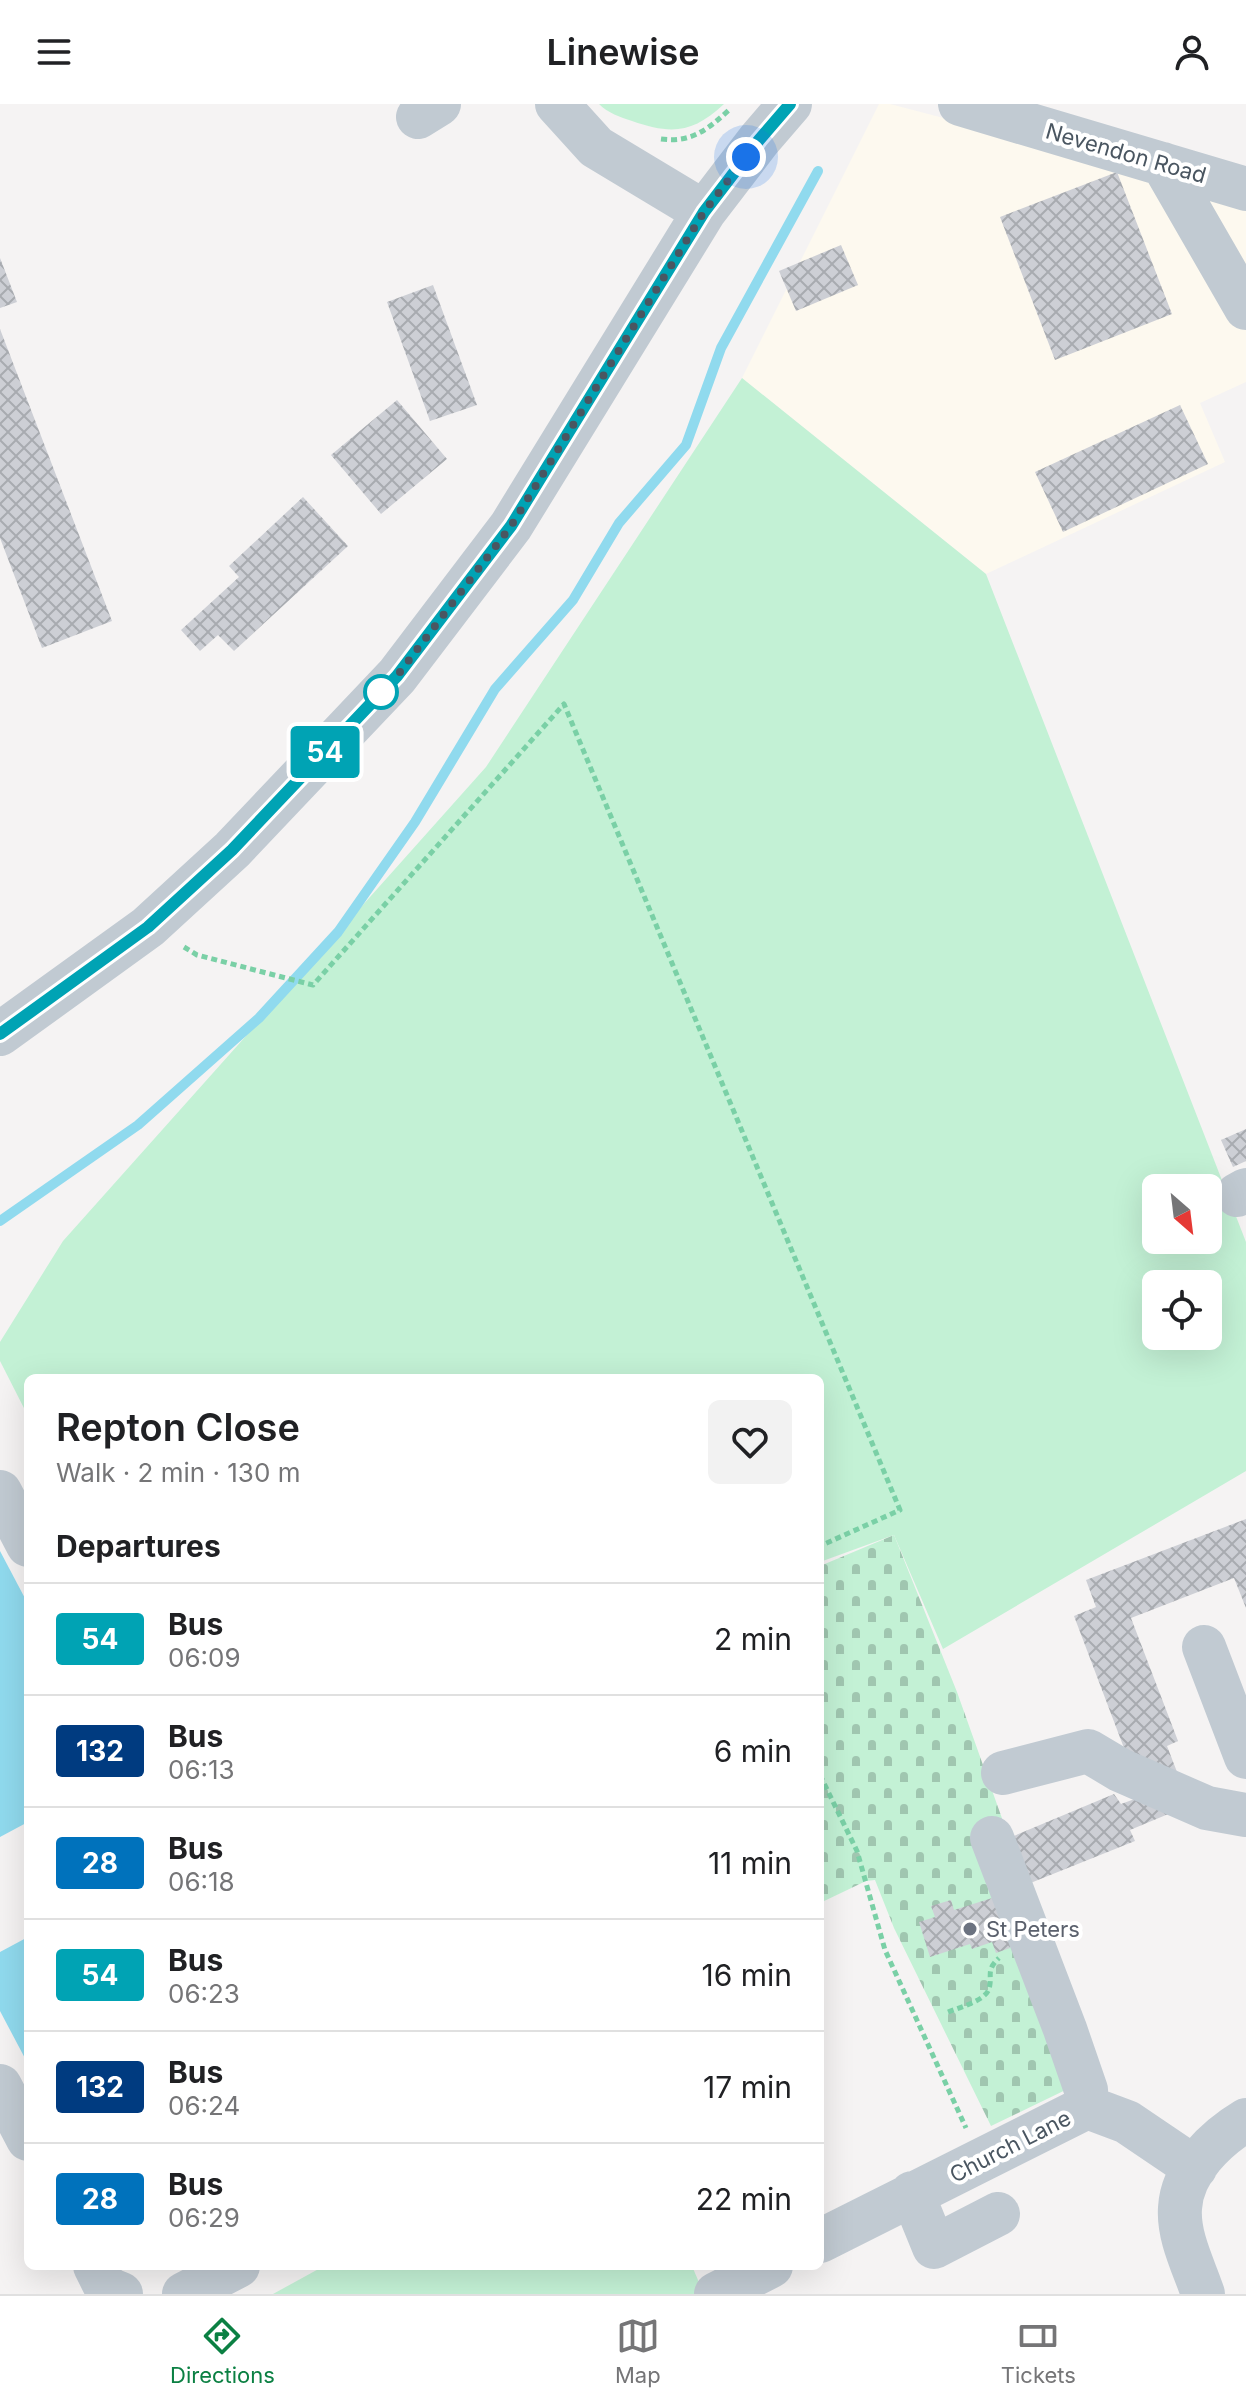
<!DOCTYPE html>
<meta charset="utf-8">
<style>
:root{--surface:#fff;--page:#f2f2f2;--text:#202124;--muted:#757577;--line:#e0e0e0;--accent:#0b8043}
body{margin:0;font-family:Inter,sans-serif;background:var(--page);color:var(--text);height:100vh;display:flex;flex-direction:column;font-size:30px;white-space:nowrap}
*{box-sizing:border-box;margin:0}
p{font-size:26px;color:var(--muted)}
.icon{flex:none;width:44px;height:44px;fill:none;stroke:currentColor;stroke-width:2;stroke-linecap:round;stroke-linejoin:round}
.map{position:relative;flex:1;overflow:hidden}
.side{position:absolute;left:24px;top:1270px;width:800px;height:896px;display:flex;flex-direction:column;background:var(--surface);border-radius:12px;box-shadow:0 8px 32px #0002}
.side>*{flex:none}
.badge{padding:0 16px;border-radius:6px;font-size:28px;line-height:52px}
.needle{width:52px;rotate:152deg}
.buttons{position:absolute;left:1142px;top:1070px;display:grid;gap:16px}
.buttons a{display:grid;place-items:center;width:80px;height:80px;border-radius:12px;background:var(--surface);box-shadow:0 8px 32px #0002;font-size:40px}
.you{position:absolute;width:40px;height:40px;margin:-20px;border:6px solid #fff;border-radius:50%;background:#1a73e8;box-shadow:0 0 0 12px #1a73e833}
.map>.badge{position:absolute;translate:-50% -50%;box-shadow:0 0 0 4px #fff}
h2{padding:0 32px;font-size:30px;line-height:72px}
.round{display:grid;place-items:center;flex:none;width:84px;height:84px;border-radius:12px;background:var(--page)}
.head{display:flex;align-items:center;justify-content:space-between;height:136px;padding:0 32px}
h1{font-size:38px;font-weight:600;line-height:60px}
ul{padding:0;list-style:none}
li{display:flex;align-items:center;gap:24px;height:112px;padding:0 32px;border-top:2px solid var(--line)}
li div{flex:1}
li b{display:block;font-size:30px}
li em{font-style:normal}
li .badge{min-width:88px;font-weight:700;text-align:center}
header{display:flex;justify-content:space-between;align-items:center;height:104px;padding:0 32px;background:var(--surface);font-size:36px;font-weight:600}
.tabs{display:flex;justify-content:space-around;align-items:center;height:112px;border-top:2px solid var(--line);background:var(--surface);font-size:22px;color:var(--muted)}
.tabs a{display:grid;justify-items:center;gap:4px}
.tabs .active{color:var(--accent)}
.map>svg:first-child{display:block}
</style>
<header><svg class="icon" aria-label="menu" viewBox="0 0 24 24"><path d="M4 6h16M4 12h16M4 18h16"/></svg>Linewise<svg class="icon" aria-label="person" viewBox="0 0 24 24"><circle cx="12" cy="8" r="4"/><path d="M4 21q1-7 8-7t8 7"/></svg></header>
<div class="map">
<svg width="1246" height="2190" viewBox="0 0 1246 2190">
<defs>
<pattern id="cemetery-stones" width="16" height="16" patternUnits="userSpaceOnUse" patternTransform="scale(2)"><rect width="16" height="16" fill="#c3f1d5"/><path d="M2 7V4a2 2 0 0 1 4 0v3zM10 15v-3a2 2 0 0 1 4 0v3z" fill="#a0c6b0"/></pattern>
<pattern id="building-cross-hatch" width="8" height="8" patternUnits="userSpaceOnUse" patternTransform="scale(2)"><rect width="8" height="8" fill="#cdcfd5"/><path d="M0 0l8 8M0 8l8-8" fill="none" stroke="#a8abb0"/></pattern>
</defs>
<rect width="100%" height="100%" fill="#f5f3f3"/>
<path fill="#fdf9ef" d="M 879,0 L 890,0 L 1246,93 L 1246,278 L 1200,299 L 1225,358 L 986,470 L 742,274 Z"/>
<path fill="#c3f1d5" fill-rule="evenodd" d="M 599,0 L 724,0 C 693,29 672,31 632,17 C 620,13 608,9 599,0 Z
M 742,274 L 986,470 L 1246,1138 L 1246,1367 L 943,1545 L 894,1431 L 820,1458 L 820,1274 L 28,1274 L 28,1312 L 0,1257 L 0,1238 L 63,1137 L 486,663 ZM 1156,1084 L 1208,1084 L 1208,1136 L 1156,1136 ZM 1156,1180 L 1208,1180 L 1208,1232 L 1156,1232 Z
M 324,2162 L 692,2162 L 704,2190 L 273,2190 Z"/>
<path fill="url(#cemetery-stones)" d="M 894,1431 L 957,1588 L 1009,1734 L 1080,1979 L 991,2022 L 894,1824 L 875,1776 L 866,1777 L 820,1799 L 820,1462 Z"/>
<path fill="#90daee" d="M 0,1447 L 28,1500 L 28,1718 L 0,1733 Z
M 28,1833 L 28,1960 L 0,1907 L 0,1848 Z"/>
<g fill="none" stroke-linecap="round" stroke-linejoin="round">
<path stroke="#90daee" stroke-width="10" d="M 0,1117 L 138,1021 L 259,914 L 338,828 L 415,718 L 495,585 L 573,496 L 619,419 L 686,341 L 721,244 L 818,67"/>
</g>
<path fill="url(#building-cross-hatch)" d="M 1117,68 L 1172,210 L 1055,256 L 1000,113 Z
M 841,141 L 858,181 L 796,207 L 779,167 Z
M 0,154 L 17,198 L 0,204 Z
M 433,181 L 477,301 L 430,317 L 387,198 Z
M 0,225 L 112,517 L 42,544 L 0,434 Z
M 397,296 L 447,355 L 381,410 L 331,351 Z
M 1180,301 L 1208,360 L 1063,428 L 1035,368 Z
M 303,393 L 348,442 L 234,547 L 218,531 L 200,547 L 181,526 L 239,473 L 229,462 Z
M 1246,1025 L 1246,1057 L 1233,1063 L 1221,1036 Z
M 1246,1415 L 1246,1504 L 1234,1474 L 1131,1514 L 1178,1637 L 1167,1642 L 1184,1686 L 1178,1706 L 1130,1726 L 1135,1737 L 1028,1780 L 1009,1734 L 1114,1690 L 1121,1700 L 1151,1689 L 1136,1649 L 1127,1652 L 1074,1512 L 1096,1503 L 1086,1476 Z
M 1008,1789 L 1010,1844 L 996,1849 L 992,1838 L 972,1845 L 970,1840 L 930,1853 L 919,1818 L 935,1813 L 931,1802 L 951,1796 L 954,1806 Z"/>
<g fill="none" stroke-linecap="round" stroke-linejoin="round">
<path stroke="#7ad0a6" stroke-width="5" stroke-dasharray="6 4" stroke-linecap="butt" d="M 661,35 C 692,39 708,25 729,6
M 184,843 L 197,851 L 313,881 L 564,600 L 900,1406 L 820,1442
M 820,1671 L 857,1747 L 885,1846 L 966,2024
M 948,1908 C 958,1904 985,1897 989,1885 C 993,1871 985,1867 999,1854"/>
<path stroke="#c1cad2" stroke-width="44" d="M 557,0 L 596,43 L 704,108
M 960,0 L 1246,85
M 418,13 L 439,0
M 1163,60 L 1246,204
M 0,930 L 148,823 L 232,746 L 397,572 L 511,422 L 704,108 L 759,36 L 790,0
M 1237,1091 L 1246,1086
M 0,1388 L 28,1441
M 1204,1543 L 1246,1653
M 1003,1669 L 1088,1647 L 1120,1666 L 1207,1704 L 1246,1711
M 992,1734 L 1065,1925 L 1086,1986 L 1087,2003
M 0,1982 L 28,2035
M 912,2089 L 934,2143 L 998,2110
M 820,2137 L 1087,2003 L 1127,2018 L 1195,2064
M 95,2162 L 106,2184 L 121,2190
M 184,2190 L 238,2162
M 716,2190 L 771,2162
M 1203,2190 C 1194,2163 1178,2133 1180,2104 C 1182,2066 1216,2034 1246,2016"/>
</g>
<g fill="none" stroke-linecap="round" stroke-linejoin="round">
<g stroke="#fff" stroke-width="18">
<path id="line" d="M 0,930 L 148,823 L 232,746 L 397,572 L 511,422 L 704,108 L 759,36 L 790,0"/>
</g>
<use href="#line" stroke="#00a3b4" stroke-width="12"/>
<path stroke="#4a5661" stroke-width="8" stroke-dasharray="0 14.4" d="M 381,588 L 376,594 L 397,572 L 511,422 L 704,108 L 746,53"/>
</g>
<circle fill="#fff" stroke="#00a3b4" stroke-width="4" cx="381" cy="588" r="16"/>
<circle fill="#6b7280" stroke="#fff" stroke-width="3" cx="970" cy="1825" r="8"/>
<g text-anchor="middle" stroke-width="8" stroke-linejoin="round" paint-order="stroke">
<g font-size="22" fill="#4a5661" stroke="#fff">
<text transform="translate(1126 49) rotate(16)" y="8">Nevendon Road</text>
<text transform="translate(1010 2042) rotate(-27)" y="8">Church Lane</text>
</g>
<g font-size="22" fill="#5b616d" stroke="#fff" text-anchor="start">
<text x="986" y="1833">St Peters</text>
</g>
</g>
</svg>
<div class="buttons">
<a><svg class="needle" viewBox="-14 -14 28 28"><path d="M0-13l5 13h-10z" fill="#e53935"/><path d="M0 13l5-13h-10z" fill="#757577"/></svg></a>
<a><svg class="icon" aria-label="locate" viewBox="0 0 24 24"><circle cx="12" cy="12" r="6"/><path d="M12 2v4M12 18v4M2 12h4M18 12h4"/></svg></a>
</div>
<div class="you" style="left:746px;top:53px"></div>
<b class="badge" style="left:325px;top:648px;background:#00a3b4;color:#fff">54</b>
<section class="side">
<div class="head"><div><h1>Repton Close</h1><p>Walk · 2 min · 130 m</p></div><a class="round"><svg class="icon" aria-label="heart" viewBox="0 0 24 24"><path d="M12 20l-8-8c-3-5 5-10 8-4 3-6 11-1 8 4z"/></svg></a></div>
<h2>Departures</h2>
<ul>
<li><span class="badge" style="background:#00a3b4;color:#fff">54</span><div><b>Bus</b><p>06:09</p></div><em>2 min</em></li>
<li><span class="badge" style="background:#003b80;color:#fff">132</span><div><b>Bus</b><p>06:13</p></div><em>6 min</em></li>
<li><span class="badge" style="background:#0072bc;color:#fff">28</span><div><b>Bus</b><p>06:18</p></div><em>11 min</em></li>
<li><span class="badge" style="background:#00a3b4;color:#fff">54</span><div><b>Bus</b><p>06:23</p></div><em>16 min</em></li>
<li><span class="badge" style="background:#003b80;color:#fff">132</span><div><b>Bus</b><p>06:24</p></div><em>17 min</em></li>
<li><span class="badge" style="background:#0072bc;color:#fff">28</span><div><b>Bus</b><p>06:29</p></div><em>22 min</em></li>
</ul>
</section>
</div>
<nav class="tabs">
<a class="active"><svg class="icon" aria-label="directions" viewBox="0 0 24 24"><path d="M12 3l9 9-9 9-9-9zM9 14v-3h6M13 9l2 2-2 2"/></svg>Directions</a>
<a><svg class="icon" aria-label="map" viewBox="0 0 24 24"><path d="M3 6l6-2 6 2 6-2v14l-6 2-6-2-6 2zM9 4v14M15 6v14"/></svg>Map</a>
<a><svg class="icon" aria-label="tickets" viewBox="0 0 24 24"><path d="M3 7h18v10H3zM15 7v10"/></svg>Tickets</a>
</nav>
